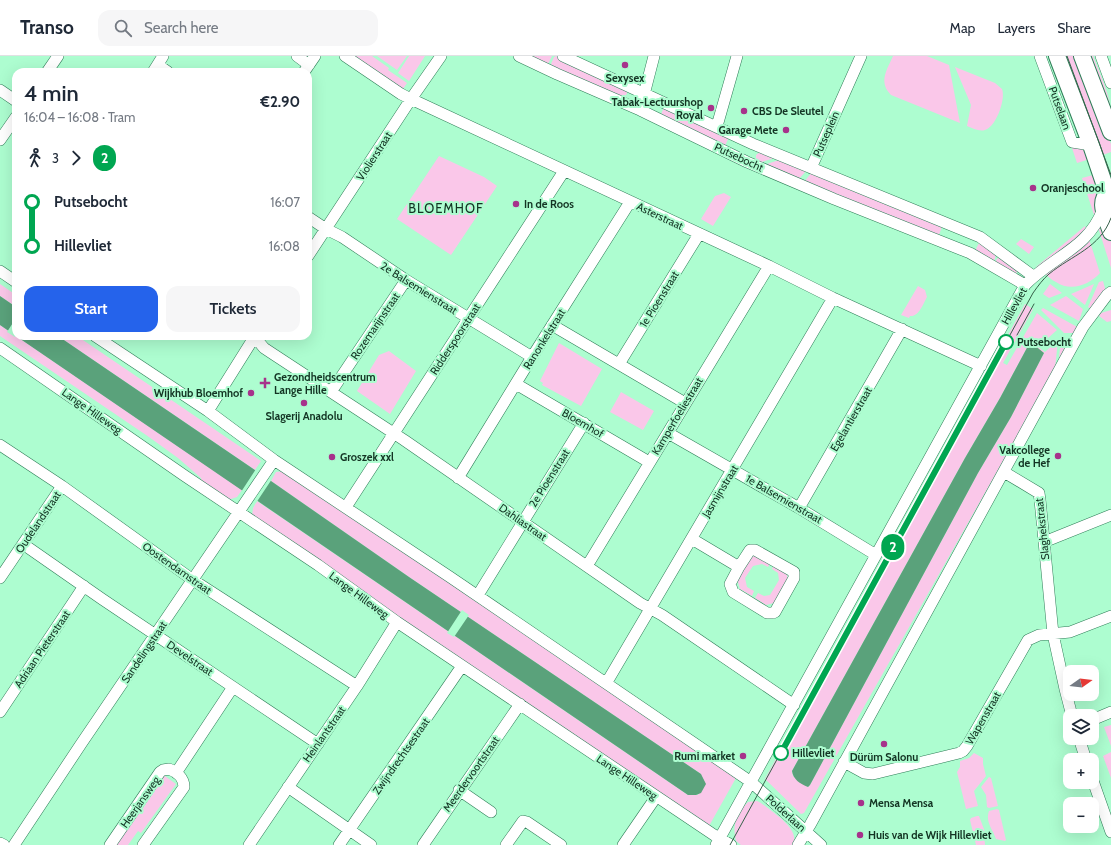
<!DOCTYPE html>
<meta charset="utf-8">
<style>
:root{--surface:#fff;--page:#f6f6f7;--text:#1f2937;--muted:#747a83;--line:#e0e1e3;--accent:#2563eb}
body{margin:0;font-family:Cabin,sans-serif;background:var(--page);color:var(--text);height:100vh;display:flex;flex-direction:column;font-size:15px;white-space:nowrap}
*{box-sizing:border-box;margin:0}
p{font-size:13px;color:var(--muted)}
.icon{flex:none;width:22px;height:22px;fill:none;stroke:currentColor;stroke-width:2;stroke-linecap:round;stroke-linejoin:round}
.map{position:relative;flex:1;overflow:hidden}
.sheet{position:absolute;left:12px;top:12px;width:300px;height:272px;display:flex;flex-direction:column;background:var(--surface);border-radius:12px;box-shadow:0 4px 16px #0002}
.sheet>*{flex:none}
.badge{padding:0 8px;border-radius:13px;font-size:14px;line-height:26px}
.needle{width:26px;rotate:76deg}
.tools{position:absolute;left:1063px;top:609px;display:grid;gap:8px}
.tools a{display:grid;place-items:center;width:36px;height:36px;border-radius:8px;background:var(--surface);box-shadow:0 4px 16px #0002;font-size:20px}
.map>.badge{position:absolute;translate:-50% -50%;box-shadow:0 0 0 2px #fff}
.legs{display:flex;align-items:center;gap:6px;height:44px;padding:0 12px;font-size:13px}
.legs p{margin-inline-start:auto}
.head{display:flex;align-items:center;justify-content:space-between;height:68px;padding:0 12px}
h1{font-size:22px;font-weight:600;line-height:30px}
.button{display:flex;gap:8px;margin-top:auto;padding:8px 12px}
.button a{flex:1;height:46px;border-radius:12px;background:var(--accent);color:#fff;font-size:16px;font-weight:600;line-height:46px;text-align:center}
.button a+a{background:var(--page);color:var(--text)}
ul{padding:0 12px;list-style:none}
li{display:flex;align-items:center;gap:14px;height:44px;font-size:15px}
li i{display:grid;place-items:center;width:6px;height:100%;margin:0 5px;background:currentColor}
li i::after{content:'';width:10px;height:10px;margin:-5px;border:3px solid;border-radius:50%;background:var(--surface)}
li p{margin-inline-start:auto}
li:first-child i{background:linear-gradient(#0000 50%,currentColor 0)}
li:last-child i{background:linear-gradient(currentColor 50%,#0000 0)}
header{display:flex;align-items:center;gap:24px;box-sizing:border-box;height:56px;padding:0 20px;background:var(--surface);border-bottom:1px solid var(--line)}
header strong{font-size:19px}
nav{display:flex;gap:22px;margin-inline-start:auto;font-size:14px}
.search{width:280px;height:36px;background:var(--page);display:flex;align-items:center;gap:10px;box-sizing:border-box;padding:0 14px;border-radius:12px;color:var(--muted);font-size:15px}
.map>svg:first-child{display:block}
</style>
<header>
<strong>Transo</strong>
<div class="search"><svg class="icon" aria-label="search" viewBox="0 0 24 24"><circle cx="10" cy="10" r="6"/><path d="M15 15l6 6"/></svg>Search here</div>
<nav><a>Map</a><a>Layers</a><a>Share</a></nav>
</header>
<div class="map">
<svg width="1111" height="789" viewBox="0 0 1111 789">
<rect width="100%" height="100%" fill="#adfdd0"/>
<path fill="#fac7e9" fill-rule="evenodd" d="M 354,0 L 372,0 L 389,12 L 388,14 L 407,27 L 403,33 Z
M 377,0 L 407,0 L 397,14 Z
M 409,0 L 425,0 L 409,25 L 398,17 Z
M 528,0 L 552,0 L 548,8 L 546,8 Z
M 556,0 L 626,33 L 628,35 L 624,43 L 551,11 L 551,8 L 554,1 Z
M 893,0 L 927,0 L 949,9 L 960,67 L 891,39 C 878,26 887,14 893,0 Z
M 1062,0 L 1078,0 L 1111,88 L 1111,96 L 1100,100 Z
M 1088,0 L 1093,0 C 1100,19 1111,40 1111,60 Z
M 955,11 L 995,27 L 1002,33 C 1006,43 996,71 985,74 C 979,76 973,72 967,70 L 971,49 Z
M 664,51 L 729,81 L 724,92 L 660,61 Z
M 1071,89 L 1087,93 L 1090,103 L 1077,107 Z
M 760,96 L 774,102 L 759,107 L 756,104 L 756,99 Z
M 439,100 L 484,121 L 497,130 L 451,199 L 397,163 Z
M 779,104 L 807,114 L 798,124 L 764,109 Z
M 812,116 L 942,171 L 938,181 L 804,126 Z
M 1097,118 L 1101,133 L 1095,162 L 1082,122 Z
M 724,137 L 731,141 L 713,170 L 701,163 L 715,140 Z
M 1104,163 L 1111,186 L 1111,212 L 1098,171 Z
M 1085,170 L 1087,176 L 1038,213 L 1036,211 Z
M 1021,183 L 1034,191 L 1029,198 L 1016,188 Z
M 1089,183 L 1100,217 C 1089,229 1071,236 1056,226 C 1051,224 1047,219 1043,216 Z
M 979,187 L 996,199 L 994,205 L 975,195 Z
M 999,200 L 1018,215 L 1015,218 L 995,206 Z
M 1103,225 L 1106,236 L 1092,254 L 1088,251 L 1099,226 Z
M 0,228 L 16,239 L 16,251 L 0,240 Z
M 1050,228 L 1062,237 L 1049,242 L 1043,238 Z
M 1094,228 L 1085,249 L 1071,238 Z
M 918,230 L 925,234 L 927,241 C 923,248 919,261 910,260 L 909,262 L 901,259 Z
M 1066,240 L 1083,253 L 1079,265 L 1050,249 Z
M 1025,248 L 1033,253 L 1003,307 L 1007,309 L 1037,257 L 1057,274 L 1038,291 L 1045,296 L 1058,284 L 1055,313 L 804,757 L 801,758 L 765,723 ZM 1029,288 L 1044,297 L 1011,361 L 978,417 L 810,729 L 808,731 L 793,720 L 792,715 L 965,402 L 1000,342 Z
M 1043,252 L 1079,272 L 1076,277 L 1064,277 L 1041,254 Z
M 1111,254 L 1111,265 L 1107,266 L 1099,260 L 1101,257 Z
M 0,269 L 242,434 L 237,441 L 228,444 L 202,427 L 201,422 L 178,402 L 149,381 L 0,280 Z
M 58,280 L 77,280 L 261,405 L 255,414 Z
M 1061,284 L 1072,285 L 1058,310 Z
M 559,287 L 602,313 L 581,350 L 542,329 L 543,327 L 540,325 Z
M 389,295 L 416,315 L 390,358 L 357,335 L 379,299 Z
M 621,336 L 654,355 L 643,374 L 610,356 Z
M 286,415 L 736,722 L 709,770 L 527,649 L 252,460 L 253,452 L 257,445 L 688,739 L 698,739 L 701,718 L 409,521 L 271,425 L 276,416 Z
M 758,499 L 771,506 L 768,511 L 762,508 L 753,510 L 745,522 L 747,531 L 754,535 L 752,540 L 740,533 L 737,523 L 750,501 Z
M 774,508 L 786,515 L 788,523 L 774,547 L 766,549 L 755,542 L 758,537 L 764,540 L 770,539 L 779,524 L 778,517 L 772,513 Z
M 1111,669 L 1111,690 L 1104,671 Z
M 1111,696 L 1111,722 L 1103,700 Z
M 974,697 L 983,702 L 983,708 L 986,720 L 974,735 L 978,750 L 966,753 L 957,716 L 960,711 L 960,705 L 969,702 Z
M 162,718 L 176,728 L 141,777 L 138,775 L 128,789 L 112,789 L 142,747 L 144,749 L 160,727 L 157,725 Z
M 989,721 L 991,722 L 998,750 L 989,752 L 987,751 L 986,739 L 981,731 Z
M 757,745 L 761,747 C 772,756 801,773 793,789 L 741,789 L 736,785 C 732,770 736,757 748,746 Z
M 997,753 L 999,754 L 1006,784 L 1005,785 L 996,783 C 993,774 985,766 989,755 Z
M 977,760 L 979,760 L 985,776 L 984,779 L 985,789 L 976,789 L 970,764 L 971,762 Z"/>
<path fill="#5aa27b" d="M 0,240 L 16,251 L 16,280 L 0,269 Z
M 16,280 L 58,280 L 271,425 L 409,521 L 701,718 L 706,728 L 701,737 L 696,739 L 688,739 Z
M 1029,288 L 1033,288 L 1044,297 L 1011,361 L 978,417 L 810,729 L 808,731 C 800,728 793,723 792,715 L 965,402 L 1000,342 Z"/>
<path fill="#adfdd0" d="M 16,262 L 16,280 L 15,281 L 7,276 Z
M 256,413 L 272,423 L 256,447 L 241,436 Z
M 462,554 L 469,559 L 454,581 L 447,577 Z"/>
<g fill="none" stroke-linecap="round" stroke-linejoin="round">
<g stroke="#2e7d57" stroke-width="12">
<path id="street" d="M 297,0 L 309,9
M 345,0 L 401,38 L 411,43 L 769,210 L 833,242 L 981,310
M 519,0 L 557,18 L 640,54 L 747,106 L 834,143 L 970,197 L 1025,229
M 563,0 L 753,88 L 980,181 L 1033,220
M 1040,0 L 1072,86 L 1091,89
M 1101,0 L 1111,27
M 158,9 L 168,16
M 47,16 L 58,0
M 153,16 L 163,0
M 304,16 L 315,0
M 0,34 L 16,45
M 640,54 L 654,0
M 717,70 L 737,0
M 0,84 L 16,61
M 811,112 L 861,0
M 308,161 L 326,173 L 342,181 L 406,224 L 532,301
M 308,200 L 411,43 L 441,0
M 0,215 L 16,226
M 552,269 L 685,347
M 95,280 L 208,355 L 274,404 L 450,521 L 751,726 L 821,789
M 254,280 L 264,292 L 270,296 L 404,384 L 640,547 L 662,559 L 794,649
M 0,292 L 185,420 L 318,509 L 397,566 L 714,779 L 731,789
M 619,308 L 699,178
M 516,328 L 649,406
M 331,336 L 406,224
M 208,355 L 255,280
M 668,377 L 799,452 L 876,499
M 0,389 L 62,430 L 193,524 L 357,630
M 1004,416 L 1039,437 L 1040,444 L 1053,578 L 1065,633 L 1072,660
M 458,422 L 532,301 L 630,146
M 346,451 L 564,115
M 799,452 L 902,273
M 692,483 L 739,511
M 1044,486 L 1111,459
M 23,488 L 102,543 L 318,688
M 750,494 L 755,494 L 794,516 L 794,522 L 775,556 L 773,557 L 767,557 L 733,536 L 730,528 L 739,511 Z
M 587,510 C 647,410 708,310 769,210
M 0,522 L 62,430
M 478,539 L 584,367
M 607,626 L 833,242
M 0,656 L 84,530
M 1092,664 L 1111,656
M 1079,682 L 1086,704
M 844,706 L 864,717 L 873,718 L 959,697 L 963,695 L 967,690 L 1028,584 L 1039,579 L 1070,576 L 1111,560
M 176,717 L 233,631
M 1092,722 L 1111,776
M 288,731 L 371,789
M 459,734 L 491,756
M 0,787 L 4,789
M 14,789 L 81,688 L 274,404
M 110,789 L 160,716 L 163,714 L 169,713 C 177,716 184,722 184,731 L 143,789
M 249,789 L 357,630 L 397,566
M 339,789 L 462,610
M 423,789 L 520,648
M 506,789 L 523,765 L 527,766 L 561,789
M 623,789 L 656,741
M 716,789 L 1025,229 C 1053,200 1088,193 1103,153
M 798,789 L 810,769 L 1073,289 L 1083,271 L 1107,239 L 1111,236"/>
</g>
<g stroke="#2e7d57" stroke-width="18">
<path id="secondary" d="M 1057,0 L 1091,89 L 1107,136
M 1082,0 L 1111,76
M 1111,133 C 1096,146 1106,160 1111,176"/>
</g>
<use href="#street" stroke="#fff" stroke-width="11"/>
<use href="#secondary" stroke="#fff" stroke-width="16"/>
<path stroke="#356049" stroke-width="1" d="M 1067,0 L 1111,119
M 1017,279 L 1034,248
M 730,789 L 1033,237 C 1038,230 1043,223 1049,218 C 1072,199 1100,192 1111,162"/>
</g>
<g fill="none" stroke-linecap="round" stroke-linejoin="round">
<g stroke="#fff" stroke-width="9">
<path id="line-1" d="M 781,697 L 1006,286"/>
</g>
<use href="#line-1" stroke="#00a651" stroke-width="6"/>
</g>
<g fill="#a7328b" stroke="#adfdd0" stroke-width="1.5">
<circle cx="625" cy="9" r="4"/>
<circle cx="711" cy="52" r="4"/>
<circle cx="744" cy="55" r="4"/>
<circle cx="786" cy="74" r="4"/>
<circle cx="1033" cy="132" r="4"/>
<circle cx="516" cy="148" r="4"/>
<path d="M263 321h4v4h4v4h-4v4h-4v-4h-4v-4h4z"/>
<circle cx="251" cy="337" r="4"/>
<circle cx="304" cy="347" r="4"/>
<circle cx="1058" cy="400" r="4"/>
<circle cx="332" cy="401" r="4"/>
<circle cx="884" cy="688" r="4"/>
<circle cx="743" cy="700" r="4"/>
<circle cx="861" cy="747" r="4"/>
<circle cx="860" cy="779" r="4"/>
</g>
<g fill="#fff" stroke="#00a651" stroke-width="2">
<circle cx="1006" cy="286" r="7"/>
<circle cx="781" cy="697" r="7"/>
</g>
<g text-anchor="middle" stroke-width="4" stroke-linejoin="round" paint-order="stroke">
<g font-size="11" font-weight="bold" fill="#133423" stroke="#adfdd0" text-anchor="start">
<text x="625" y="26" text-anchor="middle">Sexysex</text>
<text x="703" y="50" text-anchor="end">Tabak-Lectuurshop<tspan x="703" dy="13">Royal</tspan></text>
<text x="752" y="59">CBS De Sleutel</text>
<text x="778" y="78" text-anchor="end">Garage Mete</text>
<text x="1041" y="136">Oranjeschool</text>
<text x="524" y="152">In de Roos</text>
<text x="274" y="325">Gezondheidscentrum<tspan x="274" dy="13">Lange Hille</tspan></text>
<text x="243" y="341" text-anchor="end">Wijkhub Bloemhof</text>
<text x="304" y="364" text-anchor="middle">Slagerij Anadolu</text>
<text x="1050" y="398" text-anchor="end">Vakcollege<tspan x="1050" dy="13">de Hef</tspan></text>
<text x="340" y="405">Groszek xxl</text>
<text x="735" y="704" text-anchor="end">Rumi market</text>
<text x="884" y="705" text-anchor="middle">Dürüm Salonu</text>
<text x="869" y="751">Mensa Mensa</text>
<text x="868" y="783">Huis van de Wijk Hillevliet</text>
</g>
<g font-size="11" fill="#133423" stroke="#adfdd0">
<text transform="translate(1060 52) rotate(70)" y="4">Putselaan</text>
<text transform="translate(826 78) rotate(-66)" y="4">Putseplein</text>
<text transform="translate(374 100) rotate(-57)" y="4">Violierstraat</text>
<text transform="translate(739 101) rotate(25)" y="4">Putsebocht</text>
<text transform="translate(660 160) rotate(25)" y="4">Asterstraat</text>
<text transform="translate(419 232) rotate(32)" y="4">2e Balsemienstraat</text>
<text transform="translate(659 243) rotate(-58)" y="4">1e Pioenstraat</text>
<text transform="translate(1014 250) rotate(-61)" y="4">Hillevliet</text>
<text transform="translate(375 270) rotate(-56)" y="4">Rozemarijnstraat</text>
<text transform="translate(455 283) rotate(-57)" y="4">Ridderspoorstraat</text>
<text transform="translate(544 283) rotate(-58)" y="4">Ranonkelstraat</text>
<text transform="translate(92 355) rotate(35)" y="4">Lange Hilleweg</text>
<text transform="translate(677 360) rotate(-59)" y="4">Kamperfoeliestraat</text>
<text transform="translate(851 363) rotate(-60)" y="4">Egelantierstraat</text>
<text transform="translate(583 367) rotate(30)" y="4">Bloemhof</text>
<text transform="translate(549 422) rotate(-58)" y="4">2e Pioenstraat</text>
<text transform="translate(720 435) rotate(-59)" y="4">Jasmijnstraat</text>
<text transform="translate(784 443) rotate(30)" y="4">1e Balsemienstraat</text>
<text transform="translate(38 466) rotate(-56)" y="4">Oudelandstraat</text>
<text transform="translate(523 466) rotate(35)" y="4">Dahliastraat</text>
<text transform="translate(1042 473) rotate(-96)" y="4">Slaghekstraat</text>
<text transform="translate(177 512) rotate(35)" y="4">Oostendamstraat</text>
<text transform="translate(359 539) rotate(36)" y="4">Lange Hilleweg</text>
<text transform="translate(42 593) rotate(-56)" y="4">Adriaan Pieterstraat</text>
<text transform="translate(144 596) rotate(-56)" y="4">Sandelingstraat</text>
<text transform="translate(190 602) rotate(34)" y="4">Develstraat</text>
<text transform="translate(983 662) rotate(-60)" y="4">Wapenstraat</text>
<text transform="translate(324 678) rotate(-55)" y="4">Heinlantstraat</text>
<text transform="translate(401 700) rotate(-55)" y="4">Zwijndrechtsestraat</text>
<text transform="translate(471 718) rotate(-55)" y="4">Meerdervoortstraat</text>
<text transform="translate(627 721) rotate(34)" y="4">Lange Hilleweg</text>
<text transform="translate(140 746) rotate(-55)" y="4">Heerjansweg</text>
<text transform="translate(786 757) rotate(42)" y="4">Polderlaan</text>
</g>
<g font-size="11" font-weight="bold" fill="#133423" stroke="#adfdd0" text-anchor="start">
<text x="1017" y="290">Putsebocht</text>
<text x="792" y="701">Hillevliet</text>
</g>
<g font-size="13" letter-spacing="1" fill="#133423" stroke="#adfdd0">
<text x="446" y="157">BLOEMHOF</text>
</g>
</g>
</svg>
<div class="tools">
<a><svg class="needle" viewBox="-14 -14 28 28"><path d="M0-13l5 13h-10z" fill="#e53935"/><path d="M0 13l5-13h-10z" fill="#747a83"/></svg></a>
<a><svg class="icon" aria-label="layers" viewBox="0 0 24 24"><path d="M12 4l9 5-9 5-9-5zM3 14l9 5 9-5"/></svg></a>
<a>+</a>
<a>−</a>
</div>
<b class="badge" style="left:893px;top:491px;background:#00a651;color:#fff">2</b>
<section class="sheet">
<div class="head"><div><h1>4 min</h1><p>16:04 – 16:08 · Tram</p></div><b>€2.90</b></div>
<div class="legs"><svg class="icon" aria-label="walk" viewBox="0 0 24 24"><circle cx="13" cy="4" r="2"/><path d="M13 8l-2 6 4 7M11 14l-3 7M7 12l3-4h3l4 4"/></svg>3<svg class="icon" aria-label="forward" viewBox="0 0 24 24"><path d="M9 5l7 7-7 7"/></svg><b class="badge" style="background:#00a651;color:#fff">2</b></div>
<ul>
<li><i style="color:#00a651"></i><b>Putsebocht</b><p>16:07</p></li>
<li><i style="color:#00a651"></i><b>Hillevliet</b><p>16:08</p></li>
</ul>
<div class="button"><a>Start</a><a>Tickets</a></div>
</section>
</div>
